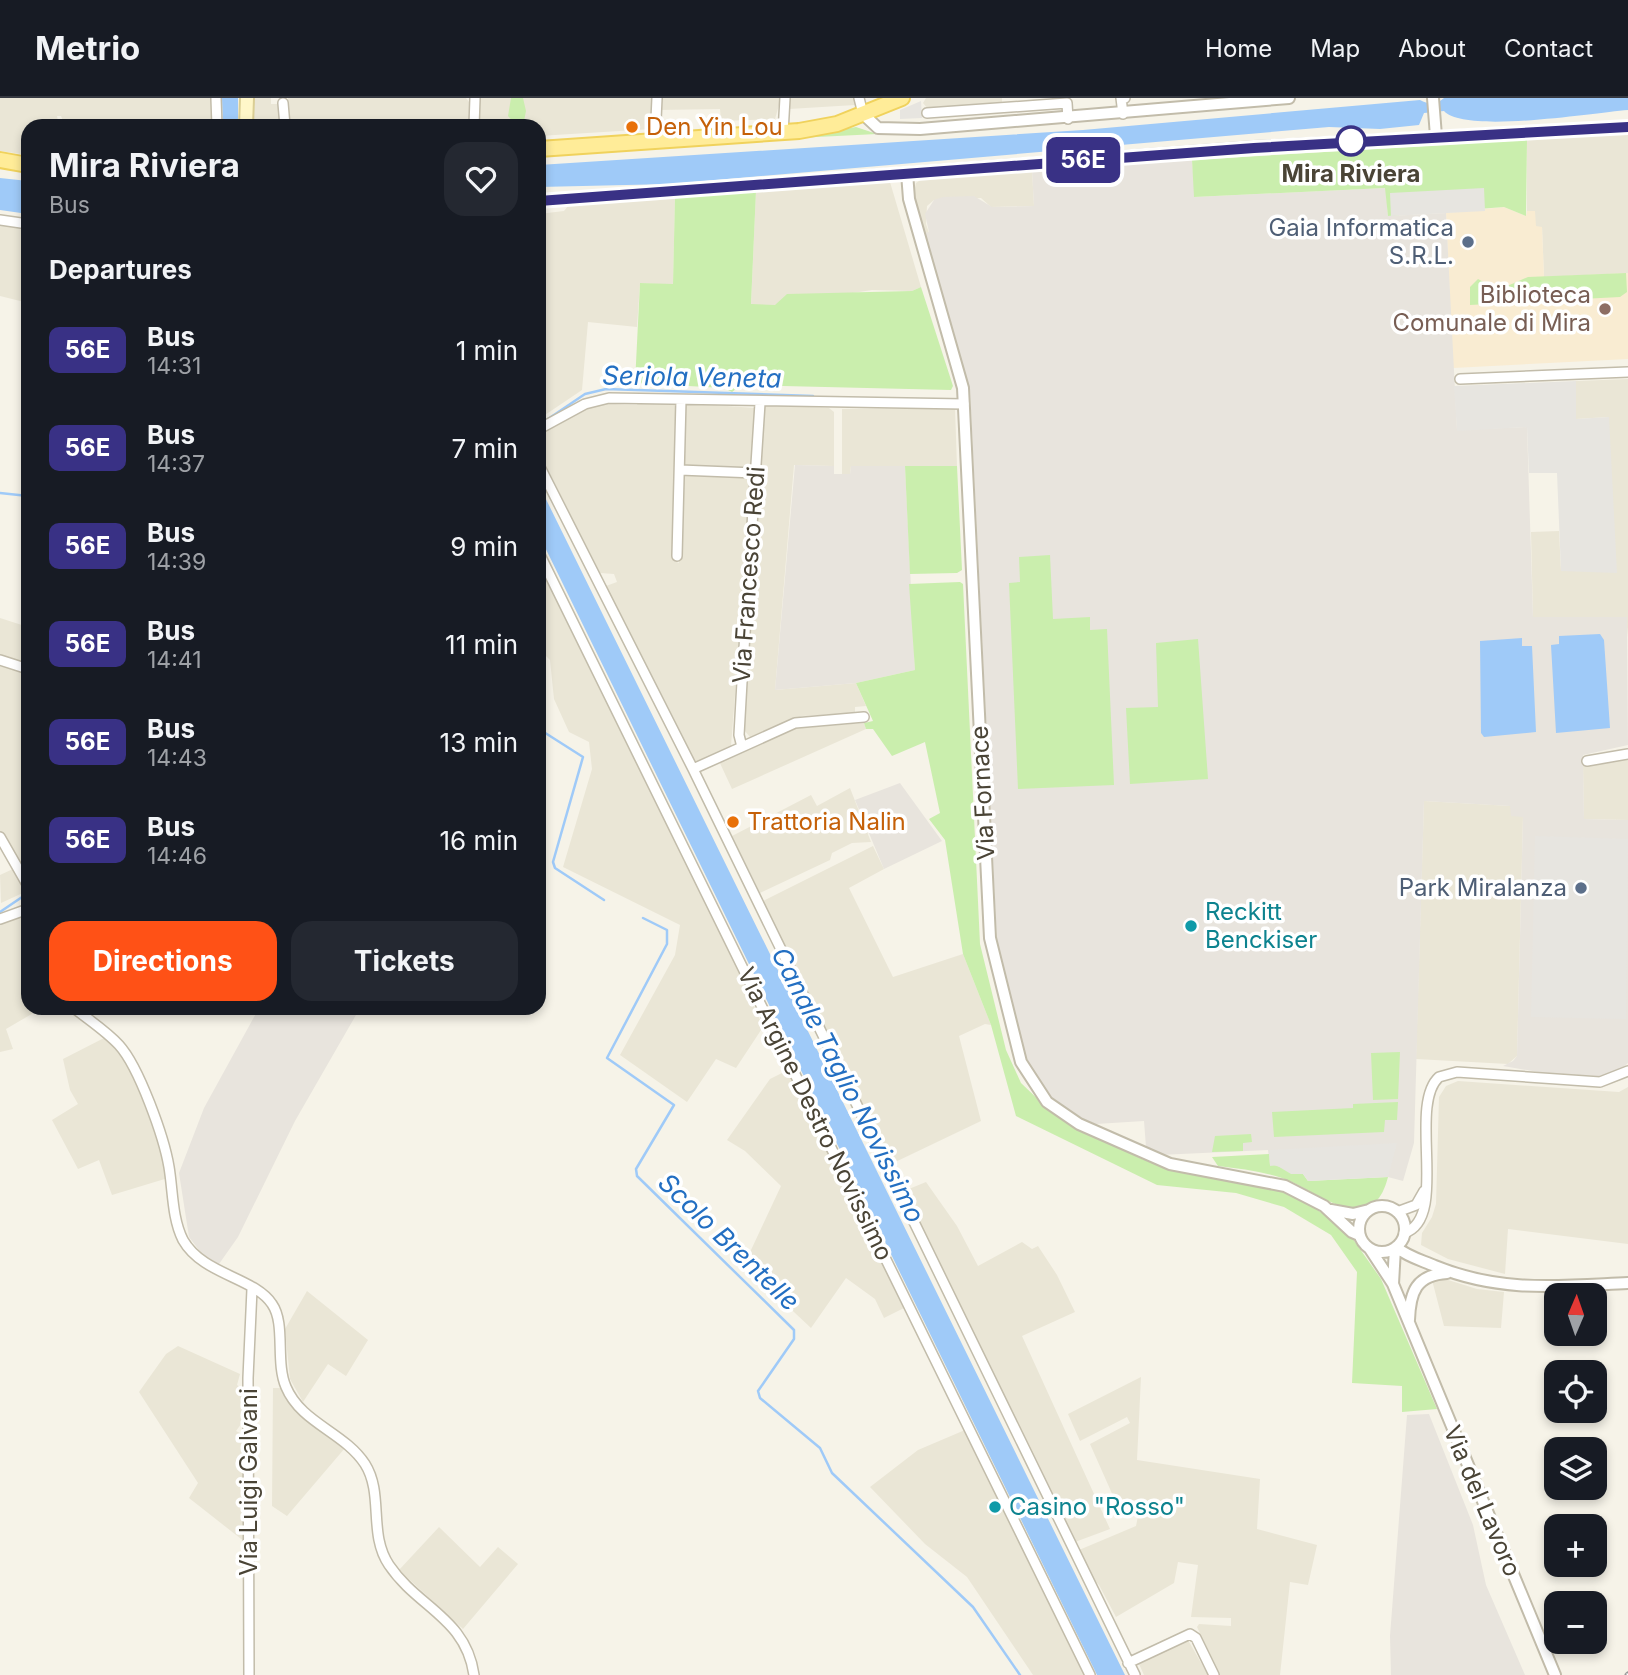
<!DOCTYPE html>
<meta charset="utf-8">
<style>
:root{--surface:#171b24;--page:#242831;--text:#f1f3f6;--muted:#9ea1a6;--line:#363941;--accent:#ff5116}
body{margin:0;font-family:Inter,sans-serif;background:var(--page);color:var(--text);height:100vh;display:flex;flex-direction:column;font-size:26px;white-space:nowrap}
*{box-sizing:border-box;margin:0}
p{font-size:23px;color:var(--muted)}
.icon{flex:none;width:38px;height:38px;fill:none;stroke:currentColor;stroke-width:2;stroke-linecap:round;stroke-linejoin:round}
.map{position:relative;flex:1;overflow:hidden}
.drawer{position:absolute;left:21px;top:21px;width:525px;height:896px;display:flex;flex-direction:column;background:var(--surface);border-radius:21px;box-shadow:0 4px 10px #0003}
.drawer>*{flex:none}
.badge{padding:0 14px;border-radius:10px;font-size:24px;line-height:46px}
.needle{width:46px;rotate:2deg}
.controls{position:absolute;left:1544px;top:1185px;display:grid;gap:14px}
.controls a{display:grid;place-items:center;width:63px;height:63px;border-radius:14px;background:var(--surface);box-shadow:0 4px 10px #0003;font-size:35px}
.map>.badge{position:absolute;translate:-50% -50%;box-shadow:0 0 0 4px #fff}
h2{padding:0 28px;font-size:26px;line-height:63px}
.round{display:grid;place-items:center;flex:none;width:74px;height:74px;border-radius:21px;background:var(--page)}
.head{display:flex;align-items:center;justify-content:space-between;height:119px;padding:0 28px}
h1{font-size:33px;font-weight:700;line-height:52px}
.button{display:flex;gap:14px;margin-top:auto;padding:14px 28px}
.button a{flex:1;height:80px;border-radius:21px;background:var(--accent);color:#fff;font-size:28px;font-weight:700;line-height:80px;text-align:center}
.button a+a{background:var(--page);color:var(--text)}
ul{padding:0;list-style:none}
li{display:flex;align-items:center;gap:21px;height:98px;padding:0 28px}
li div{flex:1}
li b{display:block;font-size:26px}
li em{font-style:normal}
li .badge{min-width:77px;font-weight:700;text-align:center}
header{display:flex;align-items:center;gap:42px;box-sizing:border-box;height:98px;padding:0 35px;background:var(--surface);border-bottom:2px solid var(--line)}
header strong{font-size:33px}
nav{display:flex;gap:38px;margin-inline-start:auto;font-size:24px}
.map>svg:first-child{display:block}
</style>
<header>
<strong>Metrio</strong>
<nav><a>Home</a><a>Map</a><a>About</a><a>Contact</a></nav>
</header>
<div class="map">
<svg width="1628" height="1577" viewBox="0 0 1628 1577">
<rect width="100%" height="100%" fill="#f6f3e8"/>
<path fill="#eae6d6" d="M 0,0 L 214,0 L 215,28 L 65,28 L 61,18 L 57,18 L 59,28 L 28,28 L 28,57 L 0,53 Z
M 253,0 L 271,0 L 271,6 L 278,6 L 280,28 L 253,28 Z
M 288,0 L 466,0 L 469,4 L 470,28 L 288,28 Z
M 478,0 L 654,0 L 652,31 L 539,38 L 539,28 L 477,28 Z
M 659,0 L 781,0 L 775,21 L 721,23 L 720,11 L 658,12 Z
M 790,0 L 854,0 L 855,7 L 789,11 Z
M 926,0 L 1002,0 L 1002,4 L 928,11 L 923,5 Z
M 1628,36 L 1628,175 L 1544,179 L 1542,129 L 1536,129 L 1527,113 L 1527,42 Z
M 1032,72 L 1034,108 L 991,109 L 981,100 L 934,102 L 927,108 L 926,126 L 929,135 L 925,135 L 913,97 L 916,85 L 922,81 Z
M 890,84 L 921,189 L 912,193 L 872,192 L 775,207 L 751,207 L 756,93 Z
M 675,99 L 673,187 L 640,185 L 637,229 L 588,224 L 582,292 L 539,321 L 539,116 L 564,113 L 568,108 Z
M 0,127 L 28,131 L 28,205 L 0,198 Z
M 1628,281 L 1628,539 L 1626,519 L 1533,520 L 1531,434 L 1559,433 L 1561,473 L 1609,319 L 1576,321 L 1576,283 Z
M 638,303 L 677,307 L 674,463 L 679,465 L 683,375 L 751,377 L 740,568 L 737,571 L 731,648 L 695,665 L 606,488 L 617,484 L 614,476 L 600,475 L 539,354 L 539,335 L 593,305 L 637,307 Z
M 686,305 L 755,310 L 751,372 L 683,369 Z
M 767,307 L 829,310 L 834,314 L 834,368 L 794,367 L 775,592 L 856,585 L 866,608 L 855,609 L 855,615 L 802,618 L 750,639 L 744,632 L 745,566 L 764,309 Z
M 955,310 L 957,368 L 851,368 L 850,376 L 842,376 L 842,311 Z
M 539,467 L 734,862 L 763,929 L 736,970 L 716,961 L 687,1004 L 620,957 L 675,857 L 680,827 L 563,769 L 592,671 L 589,644 L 569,634 L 554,601 L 550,562 L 539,551 Z
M 0,520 L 28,529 L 28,769 L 23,769 L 0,733 Z
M 864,625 L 866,631 L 732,691 L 719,663 L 790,631 Z
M 1628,658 L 1628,722 L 1584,721 L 1583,667 Z
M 850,690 L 871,744 L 852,745 L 832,755 L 830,762 L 760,795 L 732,738 L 811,697 L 817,708 Z
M 1424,703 L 1511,708 L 1523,718 L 1517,958 L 1508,966 L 1416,961 Z
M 873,748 L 884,771 L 849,790 L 893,879 L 963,856 L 991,927 L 985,926 L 959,938 L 981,1023 L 889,1067 L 763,803 Z
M 15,770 L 25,794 L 1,805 L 0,777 Z
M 17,816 L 25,819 L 28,910 L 42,910 L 6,931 L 13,951 L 0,954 L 0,825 Z
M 106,939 L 115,947 L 133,977 L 166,1064 L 168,1080 L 112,1097 L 99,1062 L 78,1071 L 52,1022 L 78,1006 L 70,992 L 63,961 Z
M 788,972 L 820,1031 L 904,1210 L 884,1220 L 875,1201 L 846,1180 L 811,1230 L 744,1167 L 781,1088 L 745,1053 L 727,1042 L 770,981 Z
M 1458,983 L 1619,994 L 1628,989 L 1628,1146 L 1508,1131 L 1505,1176 L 1448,1161 L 1421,1147 L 1422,1135 L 1432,1119 L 1436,1106 L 1439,999 L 1446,988 Z
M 926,1084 L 957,1128 L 978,1168 L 1022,1144 L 1032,1151 L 1038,1148 L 1057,1177 L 1075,1214 L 1022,1238 L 1110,1431 L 1075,1444 L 904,1093 Z
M 1445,1181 L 1477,1191 L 1504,1194 L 1501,1230 L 1444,1228 L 1432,1182 Z
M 307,1193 L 368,1242 L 346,1278 L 328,1266 L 303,1304 L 290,1281 L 285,1231 Z
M 178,1248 L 240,1276 L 237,1287 L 244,1292 L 242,1302 L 247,1308 L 244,1322 L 236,1333 L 242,1336 L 245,1334 L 245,1444 L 189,1400 L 198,1385 L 139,1294 L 166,1256 Z
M 1141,1279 L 1137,1362 L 1260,1381 L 1257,1431 L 1317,1447 L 1308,1487 L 1290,1484 L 1280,1577 L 1220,1577 L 1197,1529 L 1199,1526 L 1231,1528 L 1231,1520 L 1191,1519 L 1198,1467 L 1178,1464 L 1174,1485 L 1116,1519 L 1099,1487 L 1092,1480 L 1079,1452 L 1136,1428 L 1141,1403 L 1114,1400 L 1090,1346 L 1130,1325 L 1127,1319 L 1080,1343 L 1068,1316 Z
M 273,1290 L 282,1290 L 295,1311 L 345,1350 L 287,1418 L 272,1408 Z
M 965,1332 L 1000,1398 L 1084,1577 L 1033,1577 L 967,1479 L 925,1446 L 870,1389 L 918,1352 Z
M 439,1429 L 480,1469 L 498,1449 L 518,1466 L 463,1531 L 399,1472 Z
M 1188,1542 L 1208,1577 L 1144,1577 L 1139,1566 Z"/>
<path fill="#f9ecd2" d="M 1504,109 L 1526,118 L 1527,113 L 1535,113 L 1536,128 L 1542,129 L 1544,179 L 1628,175 L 1628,261 L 1453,270 L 1446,115 Z"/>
<path fill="#e8e4dd" d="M 1192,62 L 1195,99 L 1386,90 L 1388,118 L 1446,115 L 1457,332 L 1527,329 L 1533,519 L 1627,519 L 1628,647 L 1583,657 L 1584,721 L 1628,722 L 1628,965 L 1617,974 L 1599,978 L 1544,975 L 1503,968 L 1513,963 L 1517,958 L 1523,719 L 1511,718 L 1510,708 L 1424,703 L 1414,1045 L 1403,1083 L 1388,1079 L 1291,1076 L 1270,1068 L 1268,1052 L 1159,1057 L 1146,1049 L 1144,1023 L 1096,1026 L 1072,1017 L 1051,1002 L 1023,962 L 997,844 L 970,292 L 925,135 L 929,134 L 925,116 L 934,102 L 943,99 L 974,98 L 992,109 L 1034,108 L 1032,72 Z
M 795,367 L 834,368 L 834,376 L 850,376 L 851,368 L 905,368 L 915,572 L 856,585 L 775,592 Z
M 900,685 L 942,743 L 884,771 L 855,702 Z
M 259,910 L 360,910 L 295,1023 L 238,1139 L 219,1166 L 202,1156 L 189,1139 L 179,1075 L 204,1010 Z
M 1429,1316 L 1473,1427 L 1486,1487 L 1525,1577 L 1391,1577 L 1390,1538 L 1407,1317 Z"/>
<path fill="#caeead" d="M 511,0 L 523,0 L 526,13 L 524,23 L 517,28 L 508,18 Z
M 856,29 L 877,36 L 797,40 Z
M 1527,42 L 1526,118 L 1504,109 L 1388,118 L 1385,90 L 1194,99 L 1192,62 Z
M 756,93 L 751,206 L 775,207 L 787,196 L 912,193 L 921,189 L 953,288 L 951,292 L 741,287 L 732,294 L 724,290 L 635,285 L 640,185 L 673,186 L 675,99 Z
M 1626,175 L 1627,194 L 1620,199 L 1470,207 L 1470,189 L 1478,181 L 1491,188 L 1505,189 L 1528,179 Z
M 905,368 L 957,368 L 962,472 L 957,475 L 910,476 Z
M 1050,457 L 1053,521 L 1090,519 L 1090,532 L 1107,531 L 1114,687 L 1018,691 L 1009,485 L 1020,484 L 1019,459 Z
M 960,484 L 963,486 L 980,846 L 1006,952 L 1021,985 L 1046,1009 L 1074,1029 L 1142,1061 L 1166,1070 L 1267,1087 L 1284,1093 L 1305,1103 L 1348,1134 L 1381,1181 L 1437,1311 L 1402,1314 L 1402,1288 L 1352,1285 L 1357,1174 L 1331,1137 L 1284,1109 L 1236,1095 L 1157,1087 L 1016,1018 L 991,927 L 963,856 L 945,742 L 929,721 L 940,715 L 925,644 L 892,658 L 873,631 L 866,631 L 864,625 L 873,623 L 856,585 L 915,572 L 909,486 Z
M 1198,541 L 1208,681 L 1130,686 L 1126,610 L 1158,609 L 1156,545 Z
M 1400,954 L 1398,1001 L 1373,1002 L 1371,955 Z
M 1398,1004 L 1397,1022 L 1385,1022 L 1384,1034 L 1274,1039 L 1272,1014 L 1353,1010 L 1353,1006 Z
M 1251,1036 L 1252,1044 L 1243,1045 L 1243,1053 L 1212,1054 L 1215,1038 Z
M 1269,1056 L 1270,1067 C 1282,1067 1290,1076 1303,1076 L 1308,1083 L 1388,1079 C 1373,1139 1324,1099 1292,1084 C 1269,1074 1243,1071 1218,1068 L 1212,1059 Z"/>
<path fill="#e7e5e0" d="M 921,3 L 922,20 L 900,21 L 900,12 Z
M 1484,90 L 1485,113 L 1391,118 L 1390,95 Z
M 1576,283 L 1576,321 L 1609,319 L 1617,475 L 1561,473 L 1557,375 L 1529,375 L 1527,329 L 1457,333 L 1454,288 Z
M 1535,738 L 1628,741 L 1626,921 L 1531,919 Z
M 1397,1045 L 1388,1079 L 1308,1083 L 1303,1076 L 1291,1076 L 1276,1067 L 1270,1068 L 1269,1052 Z"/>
<path fill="#9fcaf8" d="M 222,0 L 238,0 L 238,28 L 223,28 Z
M 1444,0 L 1628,0 L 1628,12 C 1591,15 1465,36 1444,13 L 1424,15 L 1419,27 L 1380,31 L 1329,29 L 670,86 L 539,89 L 539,67 L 1083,32 L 1420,2 C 1429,7 1436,7 1444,0 Z
M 0,80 L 28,83 L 28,116 L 0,112 Z
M 539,387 L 1125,1577 L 1097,1577 L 539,437 Z
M 1600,536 L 1604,542 L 1610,630 L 1556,635 L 1551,547 L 1559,546 L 1559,538 Z
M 1522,540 L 1522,548 L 1532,548 L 1536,634 L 1484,639 L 1481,635 L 1480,543 Z"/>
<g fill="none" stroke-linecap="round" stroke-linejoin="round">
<path stroke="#9fcaf8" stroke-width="2.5" d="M 545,323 L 585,296 L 606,291 L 813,298
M 0,395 L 28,398
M 539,631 L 583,659 L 553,764 L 555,770 L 604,802
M 0,814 L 28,795
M 643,820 L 667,832 L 667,846 L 607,960 L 674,1007 L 636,1071 L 637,1078 L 794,1232 L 794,1241 L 758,1293 L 760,1300 L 820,1350 L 832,1375 L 973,1509 L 1020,1577"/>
<g stroke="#c2bcaa" stroke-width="12">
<path id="minor" d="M 216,0 L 217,28
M 859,0 L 863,16
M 283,5 L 285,28
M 927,15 L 1067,5 L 1068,21
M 1123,16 L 1121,0 L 1125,0
M 474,28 L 475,0
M 783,35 L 785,0
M 655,43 L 657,0
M 0,122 L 28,126
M 1460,281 L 1628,274
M 539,331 L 585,306 L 609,300 L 964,306
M 539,367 L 693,671 L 1135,1577
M 680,372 L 755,375
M 539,455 L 1090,1577
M 677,458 L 681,302
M 0,562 L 28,571
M 742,649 L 739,637 L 743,566 L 760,305
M 1587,663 L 1628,656
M 693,671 L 795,625 L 864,619
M 0,739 L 28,788
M 0,821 L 28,811
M 74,910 C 89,922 106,933 119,947 C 139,969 164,1039 169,1069 C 173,1093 172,1120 183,1142 C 203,1177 254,1179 272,1206 C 286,1226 275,1264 286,1289 C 301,1325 344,1334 365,1366 C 384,1396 368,1436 389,1467 C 418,1510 466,1520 474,1577
M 1397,1114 L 1416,1107 L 1424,1093
M 1404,1135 C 1450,1121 1407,1008 1439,979 L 1457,974 L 1600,984 L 1628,973
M 1128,1565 L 1190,1536 L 1196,1540 L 1214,1577
M 249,1577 L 248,1280 L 252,1191"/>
</g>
<g stroke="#c2bcaa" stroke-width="14">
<path id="tertiary" d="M 1433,0 L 1436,38
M 863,16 L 878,30 L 920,31 L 1289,0
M 907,75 L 909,101 L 963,290 L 990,840 L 1021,964 L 1047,1004 L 1079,1026 L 1170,1066 L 1285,1088 L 1324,1108 L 1352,1134 L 1359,1137
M 539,103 L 1254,49 L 1628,29
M1359 1131a23 23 0 1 1 46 0a23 23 0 1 1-46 0Z
M 1331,1112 L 1353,1116 L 1369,1112
M 1396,1149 C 1408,1159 1421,1162 1435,1168 C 1501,1195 1559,1188 1628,1185
M 1370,1151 L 1393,1186 L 1555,1577
M 1393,1186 L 1395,1150
M 1409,1222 C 1410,1194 1416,1177 1447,1175"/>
</g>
<g stroke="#dace94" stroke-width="16">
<path id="secondary" d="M 246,28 L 247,0"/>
</g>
<g stroke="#f0d25c" stroke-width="18">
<path id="primary" d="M 539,51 L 799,33 L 837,26 L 902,0
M 0,62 L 28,67"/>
</g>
<use href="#minor" stroke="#fff" stroke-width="9"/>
<use href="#tertiary" stroke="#fff" stroke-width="10"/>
<use href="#secondary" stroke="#fff7c9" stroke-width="12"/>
<use href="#primary" stroke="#ffec98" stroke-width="14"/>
<g stroke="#989898" stroke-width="5">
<path id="rail" d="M 1627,1577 L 1628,1576"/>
</g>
<use href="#rail" stroke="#fff" stroke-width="2.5" stroke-dasharray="8" stroke-linecap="butt"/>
</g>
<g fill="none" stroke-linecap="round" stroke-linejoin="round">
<g stroke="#fff" stroke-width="16">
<path id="line" d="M 539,103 L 1254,50 L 1628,29"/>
</g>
<use href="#line" stroke="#393185" stroke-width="10"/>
</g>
<g fill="#e8710a" stroke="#fff" stroke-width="2.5">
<circle cx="632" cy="29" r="7"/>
<circle cx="733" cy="724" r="7"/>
</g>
<circle fill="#fff" stroke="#393185" stroke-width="3.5" cx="1351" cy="43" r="14"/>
<g fill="#5c6f8a" stroke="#fff" stroke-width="2.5">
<circle cx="1468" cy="144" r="7"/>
<circle cx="1581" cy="790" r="7"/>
</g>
<circle fill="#8d6e63" stroke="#fff" stroke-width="2.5" cx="1605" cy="211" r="7"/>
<g fill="#0f9aa8" stroke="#fff" stroke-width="2.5">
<circle cx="1191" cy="828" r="7"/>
<circle cx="995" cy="1409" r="7"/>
</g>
<g text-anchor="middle" stroke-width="7" stroke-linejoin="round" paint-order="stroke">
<g font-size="24" fill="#c56008" stroke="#fff" text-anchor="start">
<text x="646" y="37">Den Yin Lou</text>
<text x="747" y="732">Trattoria Nalin</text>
</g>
<g font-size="24" font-weight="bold" fill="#4a4436" stroke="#fff">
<text x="1351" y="84">Mira Riviera</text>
</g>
<g font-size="24" fill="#4e5e75" stroke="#fff" text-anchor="end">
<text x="1454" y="138">Gaia Informatica<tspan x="1454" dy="28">S.R.L.</tspan></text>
<text x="1567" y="798">Park Miralanza</text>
</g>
<g font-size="24" fill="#785e54" stroke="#fff" text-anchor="end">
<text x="1591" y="205">Biblioteca<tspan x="1591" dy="28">Comunale di Mira</tspan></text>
</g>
<g font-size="24" fill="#4a4436" stroke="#fff">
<text transform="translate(749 477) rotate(-86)" y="8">Via Francesco Redi</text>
<text transform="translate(983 695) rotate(-93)" y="8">Via Fornace</text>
<text transform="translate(815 1016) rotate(64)" y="8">Via Argine Destro Novissimo</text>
<text transform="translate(249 1384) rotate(-90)" y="8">Via Luigi Galvani</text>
<text transform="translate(1482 1403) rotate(67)" y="8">Via del Lavoro</text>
</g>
<g font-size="24" fill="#0d838f" stroke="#fff" text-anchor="start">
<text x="1205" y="822">Reckitt<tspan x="1205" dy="28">Benckiser</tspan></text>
<text x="1009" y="1417">Casino "Rosso"</text>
</g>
<g font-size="26" font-style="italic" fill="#236fc2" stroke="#fff">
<text transform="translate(692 279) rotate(1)" y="9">Seriola Veneta</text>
<text transform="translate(848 987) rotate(63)" y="9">Canale Taglio Novissimo</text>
<text transform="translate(729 1144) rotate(44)" y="9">Scolo Brentelle</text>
</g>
</g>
</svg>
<div class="controls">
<a><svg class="needle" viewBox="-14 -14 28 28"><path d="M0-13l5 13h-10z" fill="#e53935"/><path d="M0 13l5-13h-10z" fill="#9ea1a6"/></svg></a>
<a><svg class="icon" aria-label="locate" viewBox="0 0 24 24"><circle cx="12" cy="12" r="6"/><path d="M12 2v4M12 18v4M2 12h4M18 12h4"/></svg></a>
<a><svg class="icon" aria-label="layers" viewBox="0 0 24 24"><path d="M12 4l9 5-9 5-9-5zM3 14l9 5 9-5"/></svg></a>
<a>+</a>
<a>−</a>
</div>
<b class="badge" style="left:1083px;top:62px;background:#393185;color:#fff">56E</b>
<section class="drawer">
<div class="head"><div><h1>Mira Riviera</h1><p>Bus</p></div><a class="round"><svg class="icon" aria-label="heart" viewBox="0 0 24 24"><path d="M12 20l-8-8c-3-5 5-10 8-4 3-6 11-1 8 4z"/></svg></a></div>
<h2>Departures</h2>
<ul>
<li><span class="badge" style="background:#393185;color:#fff">56E</span><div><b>Bus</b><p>14:31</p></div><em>1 min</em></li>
<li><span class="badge" style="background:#393185;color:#fff">56E</span><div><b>Bus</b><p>14:37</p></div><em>7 min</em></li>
<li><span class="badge" style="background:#393185;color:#fff">56E</span><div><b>Bus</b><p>14:39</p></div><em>9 min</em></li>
<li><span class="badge" style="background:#393185;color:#fff">56E</span><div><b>Bus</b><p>14:41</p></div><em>11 min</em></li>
<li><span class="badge" style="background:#393185;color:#fff">56E</span><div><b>Bus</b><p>14:43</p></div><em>13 min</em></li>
<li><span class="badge" style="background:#393185;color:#fff">56E</span><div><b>Bus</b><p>14:46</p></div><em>16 min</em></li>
</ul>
<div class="button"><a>Directions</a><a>Tickets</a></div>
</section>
</div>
